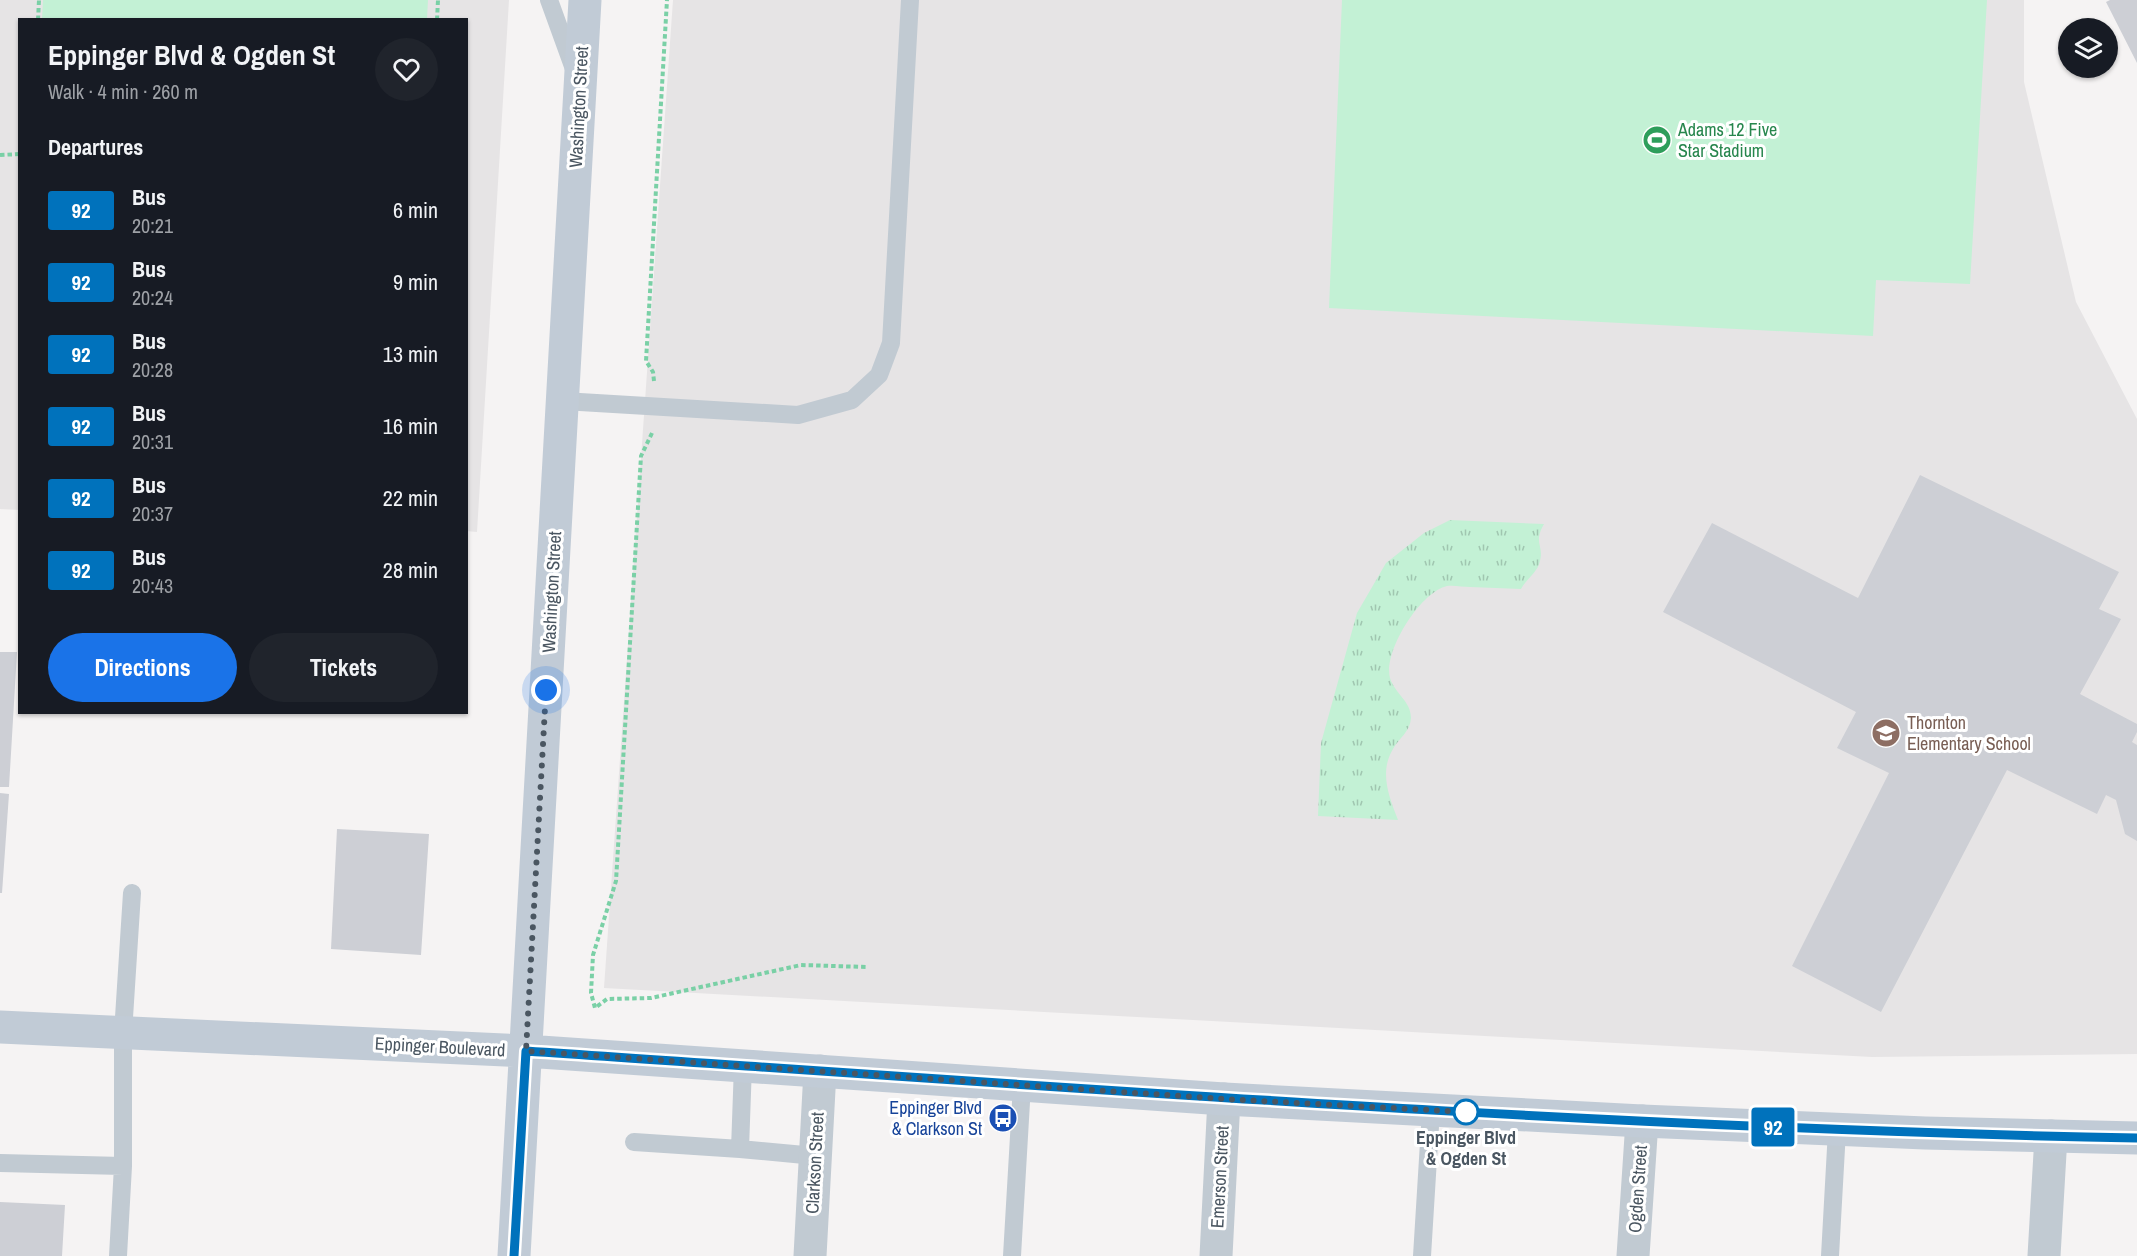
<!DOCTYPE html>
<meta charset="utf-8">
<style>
:root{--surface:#171b24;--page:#20242c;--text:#f1f3f6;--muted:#9ea1a6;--accent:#1a73e8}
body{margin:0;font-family:"Archivo Narrow",sans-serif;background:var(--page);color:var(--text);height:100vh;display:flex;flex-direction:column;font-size:22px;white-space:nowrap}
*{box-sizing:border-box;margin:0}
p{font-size:20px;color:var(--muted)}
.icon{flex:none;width:33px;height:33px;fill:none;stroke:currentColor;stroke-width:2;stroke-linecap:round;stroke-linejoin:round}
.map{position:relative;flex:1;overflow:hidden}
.side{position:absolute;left:18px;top:18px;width:450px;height:696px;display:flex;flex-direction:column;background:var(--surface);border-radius:0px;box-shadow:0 2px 4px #0004}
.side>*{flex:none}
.badge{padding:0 12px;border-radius:4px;font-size:21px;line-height:39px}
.tools{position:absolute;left:2058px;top:18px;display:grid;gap:12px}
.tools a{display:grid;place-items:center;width:60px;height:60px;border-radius:50%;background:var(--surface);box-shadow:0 2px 4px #0004;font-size:30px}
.you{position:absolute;width:30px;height:30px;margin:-15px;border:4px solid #fff;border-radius:50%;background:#1a73e8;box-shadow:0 0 0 9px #1a73e833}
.map>.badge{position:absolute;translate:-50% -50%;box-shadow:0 0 0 3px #fff}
h2{padding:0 30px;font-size:22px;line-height:54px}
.round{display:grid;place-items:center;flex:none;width:63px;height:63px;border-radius:32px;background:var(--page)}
.head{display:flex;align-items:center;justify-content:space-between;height:102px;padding:0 30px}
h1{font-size:28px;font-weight:700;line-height:45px}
.primary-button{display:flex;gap:12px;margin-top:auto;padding:12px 30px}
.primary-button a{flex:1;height:69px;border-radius:36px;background:var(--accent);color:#fff;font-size:24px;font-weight:700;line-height:69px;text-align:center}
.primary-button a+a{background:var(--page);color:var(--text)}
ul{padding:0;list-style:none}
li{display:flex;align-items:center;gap:18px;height:72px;padding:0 30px}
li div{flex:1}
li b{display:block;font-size:22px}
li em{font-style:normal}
li .badge{min-width:66px;font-weight:700;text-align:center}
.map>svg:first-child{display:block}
</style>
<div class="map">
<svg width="2137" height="1256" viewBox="0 0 2137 1256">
<defs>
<pattern id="grass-tufts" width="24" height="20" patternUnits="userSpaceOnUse" patternTransform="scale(1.5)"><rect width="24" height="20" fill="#c3f1d5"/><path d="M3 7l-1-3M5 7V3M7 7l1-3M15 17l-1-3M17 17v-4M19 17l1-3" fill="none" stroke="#a0c6b0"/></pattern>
</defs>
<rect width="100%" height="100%" fill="#f5f3f3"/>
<path fill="#e6e4e5" d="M 0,0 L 509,0 L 477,532 L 466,531 L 466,20 L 20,20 L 20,510 L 0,509 Z
M 673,0 L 2024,0 L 2024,82 L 2076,302 L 2137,419 L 2137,1054 L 1872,1057 L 604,988 Z"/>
<path fill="url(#grass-tufts)" d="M 1450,520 L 1544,524 C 1533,543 1544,545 1540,561 C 1538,572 1526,579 1521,589 C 1504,588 1487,588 1470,587 C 1463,587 1454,585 1447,586 C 1420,592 1383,652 1390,678 C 1395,694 1411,701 1411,718 C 1410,732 1399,738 1393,749 C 1379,772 1389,797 1398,820 L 1318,816 L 1321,743 L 1357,613 L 1386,563 L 1424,533 Z"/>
<path fill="#c3f1d5" d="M 43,0 L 428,0 L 427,19 L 42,19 Z
M 1342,0 L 1987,0 L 1970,284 L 1876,280 L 1873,336 L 1329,308 Z"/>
<path fill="#cdcfd5" d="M 2110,0 L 2137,0 L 2137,63 L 2106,2 Z
M 1920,475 L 2119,572 L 2099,609 L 2121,619 L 2080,694 L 2137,724 L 2137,732 L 2132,742 L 2137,745 L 2137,841 L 2125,834 L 2116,800 L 2106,795 L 2097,814 L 2007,770 L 1881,1012 L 1792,966 L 1889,773 L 1837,748 L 1856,712 L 1663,612 L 1712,523 L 1858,598 Z
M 0,652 L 17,652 L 9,787 L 0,787 Z
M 0,793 L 9,794 L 2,893 L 0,893 Z
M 337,829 L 429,834 L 421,955 L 331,949 Z
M 0,1202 L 65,1205 L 62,1256 L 0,1256 Z"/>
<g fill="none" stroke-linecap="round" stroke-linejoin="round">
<path stroke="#7ad0a6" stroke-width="4" stroke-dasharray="4.5 3" stroke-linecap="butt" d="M 38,20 L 39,0
M 437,20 L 438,0
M 0,155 L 20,154
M 654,381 L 653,372 L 646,361 L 667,0
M 652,433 L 641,456 L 616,881 L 593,955 L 591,993 L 595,1008 L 607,999 L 651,998 L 801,965 L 866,967"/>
<path stroke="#c1cad2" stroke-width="18" d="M 549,0 L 574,69
M 563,401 L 798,415 L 852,400 L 879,375 L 891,343 L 910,0
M 634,1142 L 740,1149 L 743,1065
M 740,1149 L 815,1156
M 0,1163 L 123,1166
M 118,1256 L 123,1166 L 123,1033 L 132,893
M 1012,1256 L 1022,1085
M 1422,1256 L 1431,1110
M 1830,1256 L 1837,1130"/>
<path stroke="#c1cad2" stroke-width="33" d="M 810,1256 L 820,1071
M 1216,1256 L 1224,1099
M 1633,1256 L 1642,1121
M 2044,1256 L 2051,1136"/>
<path stroke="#c1cbd6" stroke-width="33" d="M 0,1027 L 526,1051 L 1224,1099 L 1642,1121 L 1925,1133 L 2137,1138
M 514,1256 L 585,0"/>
</g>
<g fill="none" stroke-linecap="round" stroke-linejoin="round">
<g stroke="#fff" stroke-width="14">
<path id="line" d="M 514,1256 L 526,1051 C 1062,1087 1599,1128 2137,1138"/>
</g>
<use href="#line" stroke="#0072bc" stroke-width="9"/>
<path stroke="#4a5661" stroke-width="6" stroke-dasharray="0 10.8" d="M 546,690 L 526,1051 L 1224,1099 L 1466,1112"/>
</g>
<defs>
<g id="stadium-disc" transform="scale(1.5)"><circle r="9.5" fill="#2e9e5b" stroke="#fff"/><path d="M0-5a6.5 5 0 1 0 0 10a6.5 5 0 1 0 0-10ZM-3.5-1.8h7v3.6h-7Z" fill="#fff"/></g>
<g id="school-disc" transform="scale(1.5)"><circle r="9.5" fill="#8d6e63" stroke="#fff"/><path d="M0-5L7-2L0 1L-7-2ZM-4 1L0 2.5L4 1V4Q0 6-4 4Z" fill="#fff"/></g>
<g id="bus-disc" transform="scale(1.5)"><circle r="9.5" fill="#1a4fb4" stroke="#fff"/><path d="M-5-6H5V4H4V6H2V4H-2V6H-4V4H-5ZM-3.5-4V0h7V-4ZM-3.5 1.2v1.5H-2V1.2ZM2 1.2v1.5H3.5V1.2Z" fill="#fff"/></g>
</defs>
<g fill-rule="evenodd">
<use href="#stadium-disc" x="1657" y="140"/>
<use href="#school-disc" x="1886" y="733"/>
<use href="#bus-disc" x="1003" y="1118"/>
</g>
<circle fill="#fff" stroke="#0072bc" stroke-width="3" cx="1466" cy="1112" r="12"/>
<g text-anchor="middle" stroke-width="6" stroke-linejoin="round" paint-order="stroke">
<g font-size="18" fill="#4a5661" stroke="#fff">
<text transform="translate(579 107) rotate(-87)" y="6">Washington Street</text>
<text transform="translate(552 592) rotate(-87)" y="6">Washington Street</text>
<text transform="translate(440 1047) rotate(3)" y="6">Eppinger Boulevard</text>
<text transform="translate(815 1163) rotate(-87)" y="6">Clarkson Street</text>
<text transform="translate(1220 1177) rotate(-87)" y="6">Emerson Street</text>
<text transform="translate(1638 1189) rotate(-86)" y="6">Ogden Street</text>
</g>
<g font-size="18" fill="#27864d" stroke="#fff" text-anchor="start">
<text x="1678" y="136">Adams 12 Five<tspan x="1678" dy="21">Star Stadium</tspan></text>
</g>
<g font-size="18" fill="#785e54" stroke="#fff" text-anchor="start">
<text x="1907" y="729">Thornton<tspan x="1907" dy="21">Elementary School</tspan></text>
</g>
<g font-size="18" fill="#164399" stroke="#fff" text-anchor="end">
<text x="982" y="1114">Eppinger Blvd<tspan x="982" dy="21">&amp; Clarkson St</tspan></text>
</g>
<g font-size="18" font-weight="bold" fill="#4a5661" stroke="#fff">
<text x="1466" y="1144">Eppinger Blvd<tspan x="1466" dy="21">&amp; Ogden St</tspan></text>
</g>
</g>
</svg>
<div class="tools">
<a><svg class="icon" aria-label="layers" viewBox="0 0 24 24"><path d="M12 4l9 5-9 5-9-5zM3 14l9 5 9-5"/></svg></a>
</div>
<div class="you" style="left:546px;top:690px"></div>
<b class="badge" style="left:1773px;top:1127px;background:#0072bc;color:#fff">92</b>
<section class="side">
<div class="head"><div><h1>Eppinger Blvd &amp; Ogden St</h1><p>Walk · 4 min · 260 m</p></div><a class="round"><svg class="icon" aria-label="heart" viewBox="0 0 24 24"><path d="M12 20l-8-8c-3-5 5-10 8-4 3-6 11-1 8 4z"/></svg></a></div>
<h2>Departures</h2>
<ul>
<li><span class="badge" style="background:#0072bc;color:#fff">92</span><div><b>Bus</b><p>20:21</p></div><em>6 min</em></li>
<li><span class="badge" style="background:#0072bc;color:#fff">92</span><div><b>Bus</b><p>20:24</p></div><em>9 min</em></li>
<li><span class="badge" style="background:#0072bc;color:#fff">92</span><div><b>Bus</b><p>20:28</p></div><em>13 min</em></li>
<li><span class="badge" style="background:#0072bc;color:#fff">92</span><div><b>Bus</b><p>20:31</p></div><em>16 min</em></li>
<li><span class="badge" style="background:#0072bc;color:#fff">92</span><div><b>Bus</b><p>20:37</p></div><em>22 min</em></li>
<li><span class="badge" style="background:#0072bc;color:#fff">92</span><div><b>Bus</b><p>20:43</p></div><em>28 min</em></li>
</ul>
<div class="primary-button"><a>Directions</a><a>Tickets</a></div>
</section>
</div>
